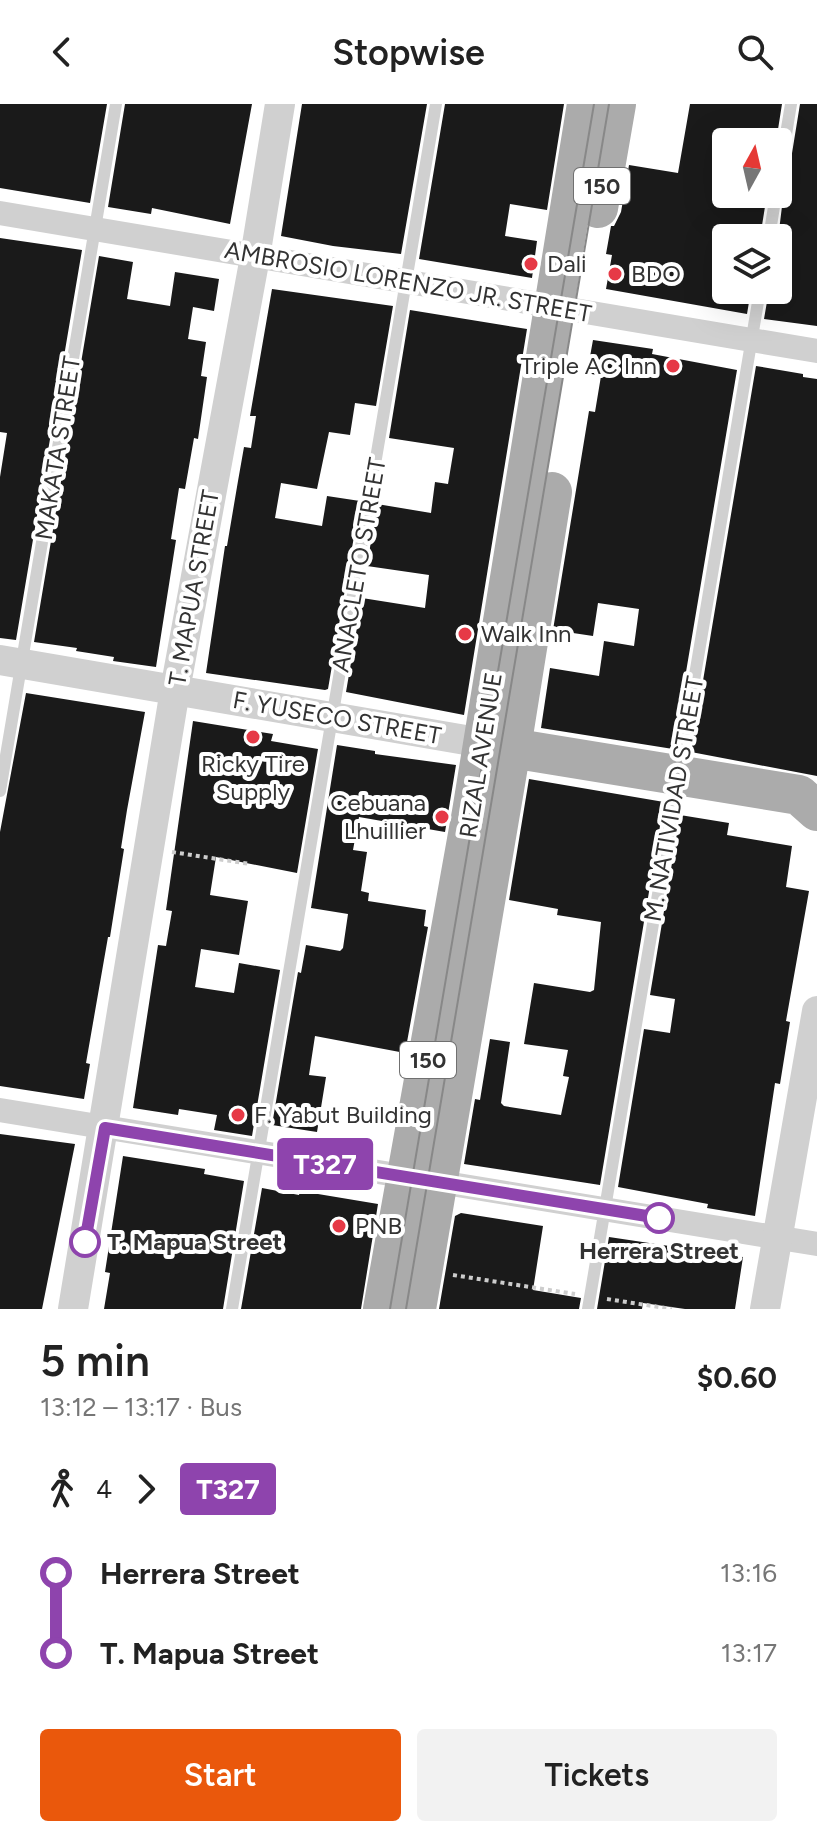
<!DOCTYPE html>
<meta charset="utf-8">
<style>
:root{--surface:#fff;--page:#f2f2f2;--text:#222;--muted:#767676;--accent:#ea580c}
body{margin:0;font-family:Figtree,sans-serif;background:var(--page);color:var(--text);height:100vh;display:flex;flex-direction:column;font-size:30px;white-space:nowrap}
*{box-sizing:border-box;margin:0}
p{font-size:26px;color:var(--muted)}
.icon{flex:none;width:44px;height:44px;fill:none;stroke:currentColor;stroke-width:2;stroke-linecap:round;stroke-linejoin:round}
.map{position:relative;height:1205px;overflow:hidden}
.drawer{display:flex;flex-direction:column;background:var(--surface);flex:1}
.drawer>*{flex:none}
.badge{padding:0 16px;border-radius:6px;font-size:28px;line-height:52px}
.needle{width:52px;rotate:8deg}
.fabs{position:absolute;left:712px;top:24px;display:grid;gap:16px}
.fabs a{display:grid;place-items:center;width:80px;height:80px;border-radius:8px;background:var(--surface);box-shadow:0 8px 32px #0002;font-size:40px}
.map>.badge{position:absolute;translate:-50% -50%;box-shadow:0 0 0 4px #fff}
.legs{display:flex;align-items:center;gap:12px;height:88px;padding:0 40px;font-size:26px}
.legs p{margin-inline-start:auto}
.overview{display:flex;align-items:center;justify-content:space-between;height:136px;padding:0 40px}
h1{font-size:44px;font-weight:600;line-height:60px}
.cta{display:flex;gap:16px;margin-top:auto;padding:16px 40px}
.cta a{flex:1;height:92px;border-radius:8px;background:var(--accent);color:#fff;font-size:32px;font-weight:600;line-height:92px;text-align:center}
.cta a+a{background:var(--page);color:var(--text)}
ul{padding:0 40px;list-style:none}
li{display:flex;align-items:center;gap:28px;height:80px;font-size:30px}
li i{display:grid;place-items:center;width:12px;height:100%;margin:0 10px;background:currentColor}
li i::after{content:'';width:20px;height:20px;margin:-10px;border:6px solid;border-radius:50%;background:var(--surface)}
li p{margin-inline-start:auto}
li:first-child i{background:linear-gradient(#0000 50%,currentColor 0)}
li:last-child i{background:linear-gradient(currentColor 50%,#0000 0)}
header{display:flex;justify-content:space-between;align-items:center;height:104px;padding:0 40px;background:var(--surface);font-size:36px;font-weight:600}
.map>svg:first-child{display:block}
</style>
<header><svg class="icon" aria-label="back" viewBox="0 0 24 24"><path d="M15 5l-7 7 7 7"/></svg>Stopwise<svg class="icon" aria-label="search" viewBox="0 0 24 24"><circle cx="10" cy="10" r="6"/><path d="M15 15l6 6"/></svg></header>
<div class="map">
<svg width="817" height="1205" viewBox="0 0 817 1205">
<rect width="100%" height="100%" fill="#fff"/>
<path fill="#1a1a1a" d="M 0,0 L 107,0 L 90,99 L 0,84 Z
M 125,0 L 252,0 L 230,120 L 152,104 L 151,110 L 108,103 Z
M 302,0 L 427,0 L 401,150 L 333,142 L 281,132 Z
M 445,0 L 564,0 L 547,106 L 510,100 L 505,132 L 537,137 L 532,174 L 419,155 Z
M 690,0 L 782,0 L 776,38 L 726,38 L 726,90 L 767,90 L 760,134 L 726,134 L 726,186 L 751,186 L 747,210 L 606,185 L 612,151 L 606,150 L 611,122 L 614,122 L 621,108 L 629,61 L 678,69 Z
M 800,0 L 817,0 L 817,222 L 764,215 L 769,186 L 778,186 L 778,135 L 784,86 L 787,80 Z
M 0,134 L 82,146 L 16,536 L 0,534 L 0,373 L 7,329 L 0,328 Z
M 99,152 L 133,158 L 127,195 L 170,202 L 175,168 L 219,175 L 214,207 L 193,203 L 188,235 L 206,238 L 201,272 L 207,273 L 198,335 L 194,334 L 185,385 L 179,384 L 171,435 L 176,436 L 156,563 L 113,557 L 114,553 L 76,547 L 77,544 L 34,538 Z
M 272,185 L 393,202 L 376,302 L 355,299 L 350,331 L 329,328 L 317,385 L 281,379 L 275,414 L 322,422 L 327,392 L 360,397 L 328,585 L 325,586 L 206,569 L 225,442 L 227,442 L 238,377 L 244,343 L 251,344 L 256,312 L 250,312 Z
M 410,206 L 527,225 L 464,611 L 346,588 L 362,494 L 425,504 L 429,471 L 367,462 L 377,400 L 431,409 L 435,378 L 448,380 L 454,344 L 389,334 Z
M 593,236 L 653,245 L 652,250 L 737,266 L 673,645 L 541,624 L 550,564 L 599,572 L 604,537 L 634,542 L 639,505 L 598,499 L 593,532 L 553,526 L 589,307 L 595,308 L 601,272 L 587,269 Z
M 756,262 L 803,270 L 803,273 L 817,275 L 817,672 L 691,648 Z
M 26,589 L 145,608 L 127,706 L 121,744 L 124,745 L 110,833 L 108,833 L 86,959 L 90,960 L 84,995 L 0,982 L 0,728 Z
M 193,617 L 273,630 L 271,637 L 318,645 L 297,769 L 216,753 L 210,791 L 248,797 L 239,851 L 201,845 L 195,883 L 234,889 L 239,859 L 280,866 L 252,1032 L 214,1026 L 217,1011 L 179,1005 L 178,1011 L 133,1004 L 158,841 L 166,842 L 172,807 L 166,806 Z
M 337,641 L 375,647 L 375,650 L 456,661 L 445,728 L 359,713 L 353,746 L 367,748 L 361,787 L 369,789 L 368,797 L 426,806 L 424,822 L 428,823 L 405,949 L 315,932 L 309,971 L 326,973 L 317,1028 L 272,1021 L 298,868 L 301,869 L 306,841 L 340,847 L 343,844 L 348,810 L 311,804 Z
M 529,675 L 664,698 L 600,1081 L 464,1060 L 475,995 L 480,996 L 490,935 L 510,938 L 501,999 L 504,1002 L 561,1011 L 569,973 L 563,972 L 568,946 L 524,940 L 534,879 L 590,888 L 594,886 L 601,818 L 557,811 L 558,805 L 509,796 Z
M 680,711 L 729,719 L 727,731 L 792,742 L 786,783 L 809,787 L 786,917 L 790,918 L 780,980 L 775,979 L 755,1112 L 707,1104 L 708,1100 L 618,1083 L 644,925 L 670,929 L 675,895 L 650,891 Z
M 0,1030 L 75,1040 L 42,1205 L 0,1205 Z
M 123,1052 L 205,1065 L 204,1070 L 244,1077 L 223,1205 L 104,1205 L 110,1169 L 105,1168 Z
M 262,1084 L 299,1091 L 300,1087 L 378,1100 L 361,1205 L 241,1205 Z
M 461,1109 L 543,1122 L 533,1186 L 581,1194 L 579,1205 L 439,1205 L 455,1112 Z
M 609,1133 L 743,1153 L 735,1205 L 685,1205 L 643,1199 L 642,1205 L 597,1205 Z"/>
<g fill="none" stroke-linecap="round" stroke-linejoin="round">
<path stroke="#cdcdcd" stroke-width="4" stroke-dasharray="4 4" stroke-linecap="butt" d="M 172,748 L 250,760
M 453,1171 L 575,1190
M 607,1195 L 672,1205"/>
<path stroke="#d0d0d0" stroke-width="12" d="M 778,79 L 791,0
M 769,134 L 776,90
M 0,687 L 116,0
M 232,1205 L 436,0
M 588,1205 L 760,186"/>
<path stroke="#d0d0d0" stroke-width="24" d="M 0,109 L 817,247
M 0,1006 L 817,1140"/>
<path stroke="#d0d0d0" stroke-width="30" d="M 0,556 L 483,639
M 73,1205 L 175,586 L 255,153 L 280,0
M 765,1205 L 817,907"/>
<path stroke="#ababab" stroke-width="40" d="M 598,104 L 616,0
M 487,640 L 799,691 L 817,707
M 383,1205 L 472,708 L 587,0
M 416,1205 L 511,644 L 552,388"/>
<path stroke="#888" stroke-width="2" d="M 390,1205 L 594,0
M 406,1205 L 609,0"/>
</g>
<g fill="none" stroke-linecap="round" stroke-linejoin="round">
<g stroke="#fff" stroke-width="18">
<path id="line-1" d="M 85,1138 L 105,1024 L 659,1114"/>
</g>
<use href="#line-1" stroke="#8e44ad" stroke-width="12"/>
</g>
<g fill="#e63946" stroke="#fff" stroke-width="3">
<circle cx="531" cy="160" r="8"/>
<circle cx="615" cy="170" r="8"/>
<circle cx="673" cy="262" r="8"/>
<circle cx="465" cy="530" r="8"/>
<circle cx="253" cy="633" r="8"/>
<circle cx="442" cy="713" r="8"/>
<circle cx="238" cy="1011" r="8"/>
<circle cx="339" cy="1122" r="8"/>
</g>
<g fill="#fff" stroke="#8e44ad" stroke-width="4">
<circle cx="659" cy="1114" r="14"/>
<circle cx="85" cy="1138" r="14"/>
</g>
<g text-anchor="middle" stroke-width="8" stroke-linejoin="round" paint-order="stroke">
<g fill="#fff" stroke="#707070" stroke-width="2">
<rect x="574" y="64" width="56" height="36" rx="6"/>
<rect x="400" y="938" width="56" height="36" rx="6"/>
</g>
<g font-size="22" font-weight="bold" fill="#333">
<text x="602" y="90">150</text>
<text x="428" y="964">150</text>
</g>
<g font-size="24" fill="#333" stroke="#fff" text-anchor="start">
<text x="547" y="168">Dali</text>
<text x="631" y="178">BDO</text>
<text x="657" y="270" text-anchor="end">Triple AC Inn</text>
<text x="481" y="538">Walk Inn</text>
<text x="253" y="668" text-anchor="middle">Ricky Tire<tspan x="253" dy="28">Supply</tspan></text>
<text x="426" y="707" text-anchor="end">Cebuana<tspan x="426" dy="28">Lhuillier</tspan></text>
<text x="254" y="1019">F. Yabut Building</text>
<text x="355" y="1130">PNB</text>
</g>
<g font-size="24" fill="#333" stroke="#fff">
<text transform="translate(408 178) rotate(10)" y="8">AMBROSIO LORENZO JR. STREET</text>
<text transform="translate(58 344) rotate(-81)" y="8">MAKATA STREET</text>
<text transform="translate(359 461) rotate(-80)" y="8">ANACLETO STREET</text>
<text transform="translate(194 484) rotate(-80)" y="8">T. MAPUA STREET</text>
<text transform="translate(337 614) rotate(10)" y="8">F. YUSECO STREET</text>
<text transform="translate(481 651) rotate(-81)" y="8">RIZAL AVENUE</text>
<text transform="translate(674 695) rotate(-80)" y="8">M. NATIVIDAD STREET</text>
</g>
<g font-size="24" font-weight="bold" fill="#333" stroke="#fff" text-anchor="start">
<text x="107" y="1146">T. Mapua Street</text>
<text x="659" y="1155" text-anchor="middle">Herrera Street</text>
</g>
</g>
</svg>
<div class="fabs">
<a><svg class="needle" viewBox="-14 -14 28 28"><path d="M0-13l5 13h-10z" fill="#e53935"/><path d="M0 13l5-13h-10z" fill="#767676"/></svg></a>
<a><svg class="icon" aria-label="layers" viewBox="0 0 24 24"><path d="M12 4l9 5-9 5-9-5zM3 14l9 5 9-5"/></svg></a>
</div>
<b class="badge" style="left:325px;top:1060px;background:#8e44ad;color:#fff">T327</b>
</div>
<section class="drawer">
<div class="overview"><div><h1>5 min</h1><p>13:12 – 13:17 · Bus</p></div><b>$0.60</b></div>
<div class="legs"><svg class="icon" aria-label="walk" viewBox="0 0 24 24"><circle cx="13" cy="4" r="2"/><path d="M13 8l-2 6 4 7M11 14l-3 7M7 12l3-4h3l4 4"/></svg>4<svg class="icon" aria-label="forward" viewBox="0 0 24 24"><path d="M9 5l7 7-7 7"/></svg><b class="badge" style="background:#8e44ad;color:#fff">T327</b></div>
<ul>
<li><i style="color:#8e44ad"></i><b>Herrera Street</b><p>13:16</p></li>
<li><i style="color:#8e44ad"></i><b>T. Mapua Street</b><p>13:17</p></li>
</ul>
<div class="cta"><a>Start</a><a>Tickets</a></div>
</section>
